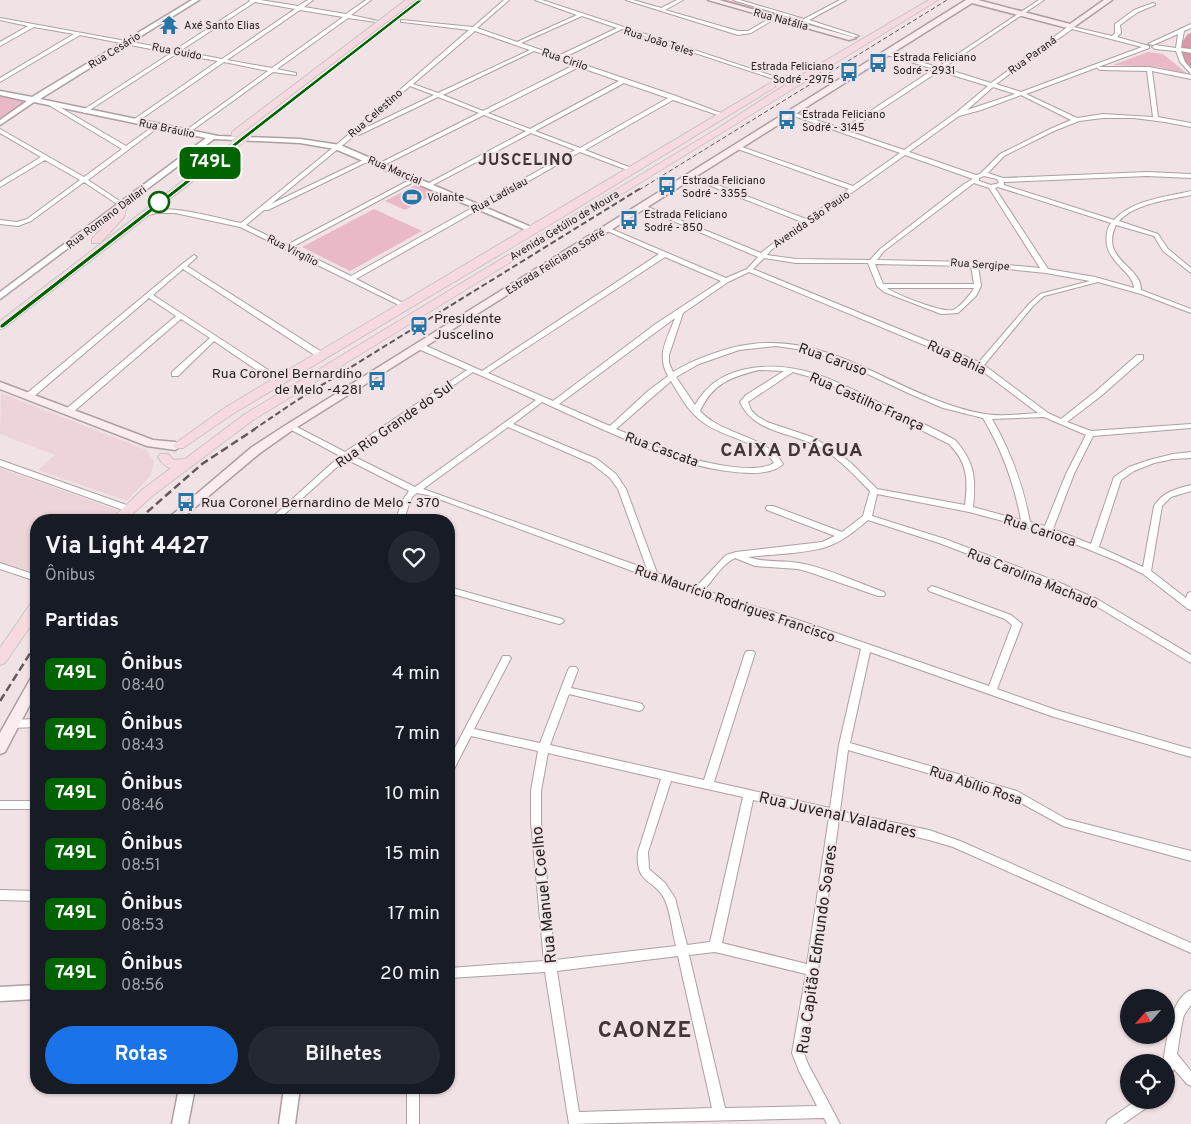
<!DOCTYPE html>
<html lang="pt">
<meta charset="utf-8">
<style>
:root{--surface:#171b24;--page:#242831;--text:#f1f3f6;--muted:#9ea1a6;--accent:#1a73e8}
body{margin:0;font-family:Overpass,sans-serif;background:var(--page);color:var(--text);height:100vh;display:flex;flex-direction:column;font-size:19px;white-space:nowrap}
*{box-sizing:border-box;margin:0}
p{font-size:16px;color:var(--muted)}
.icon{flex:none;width:28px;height:28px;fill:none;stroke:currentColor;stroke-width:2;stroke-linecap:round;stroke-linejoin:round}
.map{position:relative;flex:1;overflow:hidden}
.sheet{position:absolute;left:30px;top:514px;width:425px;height:580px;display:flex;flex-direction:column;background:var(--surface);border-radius:20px;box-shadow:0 1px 4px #0004}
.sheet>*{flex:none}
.badge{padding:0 10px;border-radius:8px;font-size:18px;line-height:32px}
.needle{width:32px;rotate:242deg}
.fabs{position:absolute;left:1120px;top:989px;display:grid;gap:10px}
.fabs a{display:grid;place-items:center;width:55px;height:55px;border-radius:50%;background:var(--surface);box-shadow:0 1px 4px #0004;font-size:25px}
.map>.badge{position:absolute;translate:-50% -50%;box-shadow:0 0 0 2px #fff}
h2{padding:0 15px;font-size:19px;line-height:45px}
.round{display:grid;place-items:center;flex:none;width:52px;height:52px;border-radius:26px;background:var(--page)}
.head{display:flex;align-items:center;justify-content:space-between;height:85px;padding:0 15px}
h1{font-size:24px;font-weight:700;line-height:38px}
.action{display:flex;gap:10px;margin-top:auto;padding:10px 15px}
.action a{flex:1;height:58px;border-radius:30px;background:var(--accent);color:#fff;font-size:20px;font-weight:700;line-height:58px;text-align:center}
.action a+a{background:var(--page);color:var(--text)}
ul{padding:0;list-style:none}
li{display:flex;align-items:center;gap:15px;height:60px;padding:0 15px}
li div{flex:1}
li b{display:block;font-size:19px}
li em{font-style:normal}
li .badge{min-width:55px;font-weight:700;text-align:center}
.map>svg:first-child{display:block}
</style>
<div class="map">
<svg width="1191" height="1124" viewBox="0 0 1191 1124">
<rect width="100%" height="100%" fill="#f1e2e5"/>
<path fill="#ecd4d9" d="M 1,393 L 146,450 L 154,461 L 151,475 L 127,501 L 38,470 L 55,455 L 0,434 Z
M 0,468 L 119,511 L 109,520 L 36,520 L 36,573 L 0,562 Z"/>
<path fill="#e9bac5" d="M 1148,52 L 1163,54 L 1190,76 L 1158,67 L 1113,65 Z
M 0,95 L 29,101 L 0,121 Z
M 418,184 L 438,192 L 405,210 L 385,201 Z
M 374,209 L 422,231 L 350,271 L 302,247 Z"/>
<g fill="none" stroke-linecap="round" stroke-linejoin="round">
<path stroke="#d89aa9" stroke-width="1" d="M 725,0 L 832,30"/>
<path fill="#d89aa9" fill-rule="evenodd" d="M 1191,33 L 1191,70 L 1182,63 L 1180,45 L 1188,34 Z"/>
<g stroke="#ad9fa2" stroke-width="2">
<path id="minor" d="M 249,0 L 260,0 L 298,6 L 308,0 L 313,0 L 304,7 L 346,14 L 366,0 L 371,0 L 351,15 L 378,21 L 376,22 L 348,18 L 277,69 L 296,73 L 296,75 L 273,72 L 187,134 L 184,132 L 185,131 L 268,71 L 224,62 L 135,123 L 132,121 L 133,120 L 218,61 L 176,54 L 85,113 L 82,111 L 83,110 L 171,53 L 80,35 L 0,82 L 0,78 L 74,34 L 34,27 L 0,46 L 0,42 L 28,26 L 0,20 L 0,18 L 175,50 L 250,1 ZM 255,2 L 295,9 L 222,59 L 180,51 ZM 300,10 L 343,17 L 272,68 L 227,60 Z
M 504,0 L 509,0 L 477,28 L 517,42 L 577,15 L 535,0 L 542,0 L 785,80 L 780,81 L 622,29 L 563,58 L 582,63 L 582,64 L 676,96 L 726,115 L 721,116 L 673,100 L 585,150 L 634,169 L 634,171 L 630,171 L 580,152 L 356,279 L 407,305 L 407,307 L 405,308 L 240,227 L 175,213 L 157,213 L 144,216 L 141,214 C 163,201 216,218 241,223 L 335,146 L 469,30 L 403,22 L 401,22 L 401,20 L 473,27 ZM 582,16 L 617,28 L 558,56 L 521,43 ZM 475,31 L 530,50 L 438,93 L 413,84 ZM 534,51 L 574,65 L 483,111 L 443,95 ZM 579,67 L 619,81 L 530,129 L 488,113 ZM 624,83 L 668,98 L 580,148 L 535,131 ZM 410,86 L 434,95 L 359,131 ZM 438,97 L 479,113 L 380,163 L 380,165 L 384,165 L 484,115 L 526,131 L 427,184 L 427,186 L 431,186 L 531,133 L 575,150 L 351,276 L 292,247 L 417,180 L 417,178 L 413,178 L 287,245 L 246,225 L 264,210 L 268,210 L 371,160 L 371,158 L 367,158 L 271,204 L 355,135 L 359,135 Z
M 626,0 L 633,0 L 661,8 L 677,0 L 683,0 L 665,10 L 738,31 L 748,31 L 772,17 L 776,18 L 751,33 L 738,35 Z
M 733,0 L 740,0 L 804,19 L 840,0 L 846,0 L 809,20 L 859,36 L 854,37 Z
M 1039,0 L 1044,0 L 943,68 L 991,83 L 1069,26 L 1112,36 L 1115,33 L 1115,24 L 1134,10 L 1153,3 L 1155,4 L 1155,5 L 1138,12 L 1120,25 L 1121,33 L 1117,37 L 1149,46 L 1149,48 L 1026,94 L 1077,118 L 1103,114 L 1153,117 L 1147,71 L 1100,70 L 1097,68 L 1098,67 L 1149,67 L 1191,75 L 1191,79 L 1152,71 L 1158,117 L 1191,123 L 1191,127 L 1165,122 L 1134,118 L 1103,118 L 1079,121 L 1054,131 L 1004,156 L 988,173 L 1003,178 L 1147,172 L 1191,174 L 1191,178 L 1147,176 L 1004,182 L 1004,185 L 1114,220 C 1132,200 1166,197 1191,191 L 1191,195 C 1168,200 1136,203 1119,221 L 1158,234 L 1168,249 L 1191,268 L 1191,273 L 1163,251 L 1154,236 L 1116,225 C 1099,260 1142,266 1141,290 L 1191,309 L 1191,313 L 1141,294 L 1098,282 L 1044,296 L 1033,306 L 984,365 L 1048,413 L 1061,419 L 1095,392 L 1137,355 L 1143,355 L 1143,359 L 1101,396 L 1067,422 L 1091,431 L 1191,424 L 1191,428 L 1093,436 L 1074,474 L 1053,529 L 1091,544 L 1114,477 L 1129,467 L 1149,460 L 1173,454 L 1191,452 L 1191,458 L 1173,459 L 1154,463 L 1134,471 L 1121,480 L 1099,547 L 1143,567 L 1154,506 C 1163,492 1175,489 1191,485 L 1191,491 L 1171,497 L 1162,506 L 1151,571 L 1186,598 L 1188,593 L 1191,592 L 1191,610 L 1188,609 L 1143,574 L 1117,561 L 1045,532 L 969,512 L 877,494 L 872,516 L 945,539 L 1058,582 L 1097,599 L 1191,655 L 1191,663 L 1091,603 L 1052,586 L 939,543 L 868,520 C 855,531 842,542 826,547 C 804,554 772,554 748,557 C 764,563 782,560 799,563 C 825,567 858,583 884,592 L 885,594 L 884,596 L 878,596 L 809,572 L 798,569 L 755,566 L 735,558 C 723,563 713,580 704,590 L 804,622 L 989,686 L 1012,625 L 1005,619 L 929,591 L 928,589 L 932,586 L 935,587 L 1011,615 L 1022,624 L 997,689 L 1056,710 L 1191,749 L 1191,757 L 1051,716 L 870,652 L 850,743 L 1017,791 L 1066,819 L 1191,851 L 1191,861 L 1063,826 L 1010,797 L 848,750 L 840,811 L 929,830 L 960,841 L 1191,943 L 1191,953 L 953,847 L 929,840 L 839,819 L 818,970 L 804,1053 L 808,1064 L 840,1124 L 827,1124 L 824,1118 L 569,1124 L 545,972 L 449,978 L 449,968 L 544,961 L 531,822 L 531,791 L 538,751 L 471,736 L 453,771 L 449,772 L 449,759 L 503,656 L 509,656 L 511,658 L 474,729 L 540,743 L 568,670 L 570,667 L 576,667 L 578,670 L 571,688 L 639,703 L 642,704 L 644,707 L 642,710 L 639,711 L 569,694 L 550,745 L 704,780 L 745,653 L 747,651 L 753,651 L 755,653 L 714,782 L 830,808 L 839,745 L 861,649 L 651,578 L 428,495 L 417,493 L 413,496 L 410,501 L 404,520 L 396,520 L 402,501 L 409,491 L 346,459 L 278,520 L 269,520 L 340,456 L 286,427 L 287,425 L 293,425 L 345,452 L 467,370 L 416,348 L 416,344 L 422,344 L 482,371 L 659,254 L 605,230 L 605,228 L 609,228 L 726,278 L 747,269 L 758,257 L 638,206 L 643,205 L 761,253 L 767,248 L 802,222 L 688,177 L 688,175 L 692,175 L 806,219 L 849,189 L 735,148 L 735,146 L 739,146 L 853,186 L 900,153 L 788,114 L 788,112 L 792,112 L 843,129 L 934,69 L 884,54 L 884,52 L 938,67 ZM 1072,29 L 1142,47 L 1021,92 L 996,84 ZM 939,71 L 988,86 L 957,112 L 904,150 L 848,131 ZM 993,87 L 1015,94 L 967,110 ZM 1021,95 L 1071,120 L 1050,129 L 1000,154 L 980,174 L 976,175 L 909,152 L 959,116 L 981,110 ZM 905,155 L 973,179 L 964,184 L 880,249 L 870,260 L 796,259 L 767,255 L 771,250 ZM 984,176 L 997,179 L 999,183 L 991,185 L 979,181 L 979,178 ZM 974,183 L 989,188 L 1040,268 L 977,262 L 974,260 L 971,262 L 877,260 L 884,251 ZM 998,187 L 1111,223 C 1106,230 1106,237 1107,246 C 1112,265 1133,273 1134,288 L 1095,277 L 1048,269 L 995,188 ZM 665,257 L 721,281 L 657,323 L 553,401 L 488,373 ZM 764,258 L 796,263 L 868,263 L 877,286 L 884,292 L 941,314 L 958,313 L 976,296 L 981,286 L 978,266 L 1046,273 L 1090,281 L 1040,294 L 1029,304 L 979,362 L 753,269 ZM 875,264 L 971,266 L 974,284 L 883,284 ZM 749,272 L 977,367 L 1038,413 C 1020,414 1002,417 985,414 C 889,397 822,316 718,352 C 702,357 688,363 673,372 L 669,363 L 669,355 L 683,313 L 728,282 ZM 887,288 L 974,288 C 971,294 959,308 953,310 C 942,313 897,295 887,288 ZM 675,318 C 667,340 656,354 668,376 L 648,391 L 610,426 L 559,404 ZM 776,346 L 810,351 L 842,362 L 908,393 L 943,408 L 983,418 C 1002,450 1014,483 1021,520 L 973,507 C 976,479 975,462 955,440 C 934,428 912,419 890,408 C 841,384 798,357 742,370 C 721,375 706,386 695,405 L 676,377 L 699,364 L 739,350 ZM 759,370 L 784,371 L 746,395 L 740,402 C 754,434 794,432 821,448 C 840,459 855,476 870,491 L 863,516 L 842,532 L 773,506 L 767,506 L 766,508 L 767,510 L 835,536 L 822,542 L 736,552 L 726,555 L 696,587 L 657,573 L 626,489 L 616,474 L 597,459 L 513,424 L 542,402 C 581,420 621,438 661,454 C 686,464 763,485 783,464 C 765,434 723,436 700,411 C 713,383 731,377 759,370 ZM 473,372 L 536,400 L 415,487 L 351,455 ZM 793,372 L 814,378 L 833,386 L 949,444 C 968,463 968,480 965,505 L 877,489 L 851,463 L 836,451 L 812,437 L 767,422 L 757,416 L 751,410 L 748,402 ZM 671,381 C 680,396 689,413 704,423 C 724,438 761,441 774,463 C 753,476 693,460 669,452 C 651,445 634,436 616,429 ZM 1044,417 L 1086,435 L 1066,474 L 1045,526 L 1030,522 C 1023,485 1011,452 992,419 ZM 508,427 L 591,463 L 610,478 L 618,489 L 647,569 L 423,489 ZM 548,753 L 661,779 L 638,852 C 635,886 655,878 665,900 C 671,914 672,932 676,946 L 555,960 L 541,822 L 541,791 ZM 671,781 L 743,797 L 710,942 L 687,945 L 675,898 L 665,883 L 649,869 L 648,852 ZM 753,800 L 829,817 L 807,964 L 722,943 ZM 715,952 L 806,974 L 792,1053 L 799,1071 L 817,1106 L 725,1108 L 689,955 ZM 678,956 L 712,1108 L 579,1112 L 557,971 Z
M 1191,24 L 1191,28 L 1184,31 L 1181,48 L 1191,49 L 1191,53 L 1181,51 L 1185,62 L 1191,69 L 1191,74 L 1180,62 L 1176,51 L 1155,49 L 1152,47 L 1155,45 L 1176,48 L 1178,34 L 1153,45 L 1148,44 Z
M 47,102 L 51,102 L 126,146 L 155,125 L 160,126 L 88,180 L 124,204 L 124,206 L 120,206 L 84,182 L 31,221 L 18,226 L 0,224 L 0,220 L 17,222 L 27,219 L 80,180 L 45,160 L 0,187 L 0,182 L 41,157 L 0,133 L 0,129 L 84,177 L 122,149 L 47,104 Z
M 194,255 L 197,257 L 187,266 L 325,354 L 325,358 L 319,358 L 183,269 L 153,295 L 282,379 L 283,381 L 282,383 L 276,383 L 214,341 L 178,376 L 172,376 L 172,372 L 210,338 L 181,319 L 72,413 L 66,413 L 65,411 L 66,409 L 176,316 L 149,298 L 32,398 L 26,398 L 25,396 L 26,394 L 181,265 Z
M 0,460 L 132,507 L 133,509 L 129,512 L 126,511 L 0,466 Z
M 0,563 L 36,575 L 36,581 L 0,569 Z
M 449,587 L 559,618 L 562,619 L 564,621 L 562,623 L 559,624 L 449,593 Z
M 36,719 L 36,727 L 11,728 L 8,727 L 6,724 L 8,721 L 11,720 Z
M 0,801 L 36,801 L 36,809 L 0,809 Z
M 0,890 L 36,891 L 36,901 L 0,900 Z
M 1191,990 L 1191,1005 L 1184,1015 L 1182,1023 L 1177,1054 L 1191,1071 L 1191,1086 L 1187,1084 L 1174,1069 L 1170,1079 L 1166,1081 L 1166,1062 L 1163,1062 C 1167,1043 1169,999 1191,990 Z
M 407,1088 L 419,1088 L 419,1124 L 407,1124 Z
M 1137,1100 L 1154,1100 L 1152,1104 L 1123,1124 L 1106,1124 L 1108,1120 Z"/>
</g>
<g stroke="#ad9fa2" stroke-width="3">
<path id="tertiary" d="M 192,0 L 199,0 L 40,99 L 218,136 L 300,139 L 340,145 L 538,230 L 534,232 L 531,232 L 335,149 L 300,143 L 214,139 L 0,299 L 0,292 L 206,138 L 34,102 L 0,125 L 0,120 L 27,101 L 0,95 L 0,91 L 32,97 Z
M 36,985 L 36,999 L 0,1001 L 0,987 Z
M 179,1088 L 195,1088 L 188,1124 L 172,1124 Z
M 284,1088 L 300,1088 L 295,1124 L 279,1124 Z"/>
</g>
<g stroke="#ad9fa2" stroke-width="3">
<path id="secondary" d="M 708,0 L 719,0 L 856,38 L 849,40 Z
M 966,0 L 978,0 L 1070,24 L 1104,0 L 1112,0 L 1071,29 L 972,3 L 294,429 L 260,453 L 180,520 L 166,520 L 252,447 L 286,425 Z
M 0,382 L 153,440 L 175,442 L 181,446 L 175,450 L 147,446 L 0,389 Z
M 36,677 L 36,693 L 5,752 L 0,754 L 0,733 L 31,678 Z"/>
</g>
<g stroke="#c7c6c6" stroke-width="2">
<path id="primary" d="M 406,0 L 415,0 L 238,136 L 232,136 L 232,132 Z
M 929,0 L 938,0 L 253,420 L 152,496 L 126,520 L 111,520 L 142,490 L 171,468 C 165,467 161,462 158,457 L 160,454 L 168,454 L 174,460 L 185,459 L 245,414 L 720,127 L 791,81 Z
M 772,82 L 775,83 L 775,87 L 551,224 L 234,413 L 183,448 L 175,448 L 173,445 L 226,407 Z
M 235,141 L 240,144 L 238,146 L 4,328 L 0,329 L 0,321 Z
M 122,202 L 127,205 L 124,217 L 100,243 L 92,243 L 92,239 L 115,214 L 117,205 Z
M 36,602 L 36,618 L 5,663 L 0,665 L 0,648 L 31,603 Z"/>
</g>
<use href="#minor" fill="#fff" fill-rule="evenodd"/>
<use href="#tertiary" fill="#fff" fill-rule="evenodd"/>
<use href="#secondary" fill="#fbecf0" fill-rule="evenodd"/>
<use href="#primary" fill="#f7dae0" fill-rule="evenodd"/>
<path stroke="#62595c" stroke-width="1" stroke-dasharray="4.5 2.5" stroke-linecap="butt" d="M 639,190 L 947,0"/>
<path stroke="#62595c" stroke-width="2" stroke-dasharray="6 3" stroke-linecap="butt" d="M 253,430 L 296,401 L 641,188"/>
<path stroke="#62595c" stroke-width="2.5" stroke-dasharray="8 4" stroke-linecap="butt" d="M 138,520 L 202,464 L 255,429
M 0,701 L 36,644"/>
<g stroke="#c7c6c6" stroke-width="10" stroke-linecap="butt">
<path id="primary-bridge" d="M 235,144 L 247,135"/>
</g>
<use href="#primary-bridge" stroke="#f7dae0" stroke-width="9"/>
</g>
<path fill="#006400" stroke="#fff" d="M 418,0 L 423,0 L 3,328 L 0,328 L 0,325 Z"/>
<defs>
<g id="temple-bare" transform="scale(1.5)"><path d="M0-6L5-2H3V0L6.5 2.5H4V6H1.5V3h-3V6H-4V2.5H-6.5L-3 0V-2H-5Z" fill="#2774a7" stroke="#f1e2e5" stroke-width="2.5" paint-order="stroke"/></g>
<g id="bus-bare" transform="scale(1.5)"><path d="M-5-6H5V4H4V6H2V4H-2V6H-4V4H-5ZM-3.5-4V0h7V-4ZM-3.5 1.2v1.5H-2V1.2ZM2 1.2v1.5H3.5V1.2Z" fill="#2774a7" stroke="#f1e2e5" stroke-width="2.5" paint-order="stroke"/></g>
<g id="stadium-bare" transform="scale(1.5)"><path d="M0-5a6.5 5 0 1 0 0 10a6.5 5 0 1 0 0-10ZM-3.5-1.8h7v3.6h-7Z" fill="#2774a7" stroke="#f1e2e5" stroke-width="2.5" paint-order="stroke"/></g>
<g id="station-bare" transform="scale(1.5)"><path d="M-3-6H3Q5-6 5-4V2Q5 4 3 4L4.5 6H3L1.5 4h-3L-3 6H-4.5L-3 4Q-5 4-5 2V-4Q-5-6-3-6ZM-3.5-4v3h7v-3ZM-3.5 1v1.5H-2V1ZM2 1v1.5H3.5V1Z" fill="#2774a7" stroke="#f1e2e5" stroke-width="2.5" paint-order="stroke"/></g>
</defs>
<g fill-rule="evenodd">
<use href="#temple-bare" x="169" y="25"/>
<use href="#bus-bare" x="878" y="63"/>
<use href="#bus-bare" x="849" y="72"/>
<use href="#bus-bare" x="787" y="120"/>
<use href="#bus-bare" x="667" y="186"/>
<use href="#stadium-bare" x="412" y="197"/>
<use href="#bus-bare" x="629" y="220"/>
<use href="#station-bare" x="419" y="326"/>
<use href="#bus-bare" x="377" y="381"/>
<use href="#bus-bare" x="186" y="502"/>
</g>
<circle fill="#fff" stroke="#006400" stroke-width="2.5" cx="159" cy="202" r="10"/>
<g text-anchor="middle" stroke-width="4" stroke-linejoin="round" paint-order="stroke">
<g font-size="11" fill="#282224" stroke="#f1e2e5">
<text transform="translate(781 19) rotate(15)" y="4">Rua Natália</text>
<text transform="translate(659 41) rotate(18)" y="4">Rua João Teles</text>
<text transform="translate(114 50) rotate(-32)" y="4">Rua Cesário</text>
<text transform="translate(177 51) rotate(11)" y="4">Rua Guido</text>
<text transform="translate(1032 55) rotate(-36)" y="4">Rua Paraná</text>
<text transform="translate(565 59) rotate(19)" y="4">Rua Cirilo</text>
<text transform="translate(375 113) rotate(-41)" y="4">Rua Celestino</text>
<text transform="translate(167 128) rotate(12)" y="4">Rua Bráulio</text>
<text transform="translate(395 170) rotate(23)" y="4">Rua Marcial</text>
<text transform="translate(499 195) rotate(-29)" y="4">Rua Ladislau</text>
<text transform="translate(106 217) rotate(-37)" y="4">Rua Romano Dallari</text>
<text transform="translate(811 219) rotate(-35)" y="4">Avenida São Paulo</text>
<text transform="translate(564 225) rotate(-31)" y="4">Avenida Getúlio de Moura</text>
<text transform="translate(293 250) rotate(27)" y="4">Rua Virgílio</text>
<text transform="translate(555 261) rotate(-32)" y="4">Estrada Feliciano Sodré</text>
<text transform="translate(980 264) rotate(4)" y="4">Rua Sergipe</text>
</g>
<g font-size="11" fill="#282224" stroke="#f1e2e5" text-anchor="start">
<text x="184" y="29">Axé Santo Elias</text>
<text x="893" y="61">Estrada Feliciano<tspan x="893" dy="13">Sodré - 2931</tspan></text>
<text x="834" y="70" text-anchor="end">Estrada Feliciano<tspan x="834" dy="13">Sodré -2975</tspan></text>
<text x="802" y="118">Estrada Feliciano<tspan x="802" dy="13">Sodré - 3145</tspan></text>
<text x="682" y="184">Estrada Feliciano<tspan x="682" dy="13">Sodré - 3355</tspan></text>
<text x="427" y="201">Volante</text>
<text x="644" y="218">Estrada Feliciano<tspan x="644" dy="13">Sodré - 850</tspan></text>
</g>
<g font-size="14" fill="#282224" stroke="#f1e2e5" text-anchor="start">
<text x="434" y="323">Presidente<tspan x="434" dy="16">Juscelino</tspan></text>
<text x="362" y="378" text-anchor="end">Rua Coronel Bernardino<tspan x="362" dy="16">de Melo -428I</tspan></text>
<text x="201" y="507">Rua Coronel Bernardino de Melo - 370</text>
</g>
<g font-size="14" fill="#282224" stroke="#f1e2e5">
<text transform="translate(957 357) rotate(25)" y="5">Rua Bahia</text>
<text transform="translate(833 359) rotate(20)" y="5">Rua Caruso</text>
<text transform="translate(867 401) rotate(24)" y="5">Rua Castilho França</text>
<text transform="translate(394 424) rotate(-35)" y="5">Rua Rio Grande do Sul</text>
<text transform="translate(662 449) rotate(20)" y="5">Rua Cascata</text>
<text transform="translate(1040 530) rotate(18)" y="5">Rua Carioca</text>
<text transform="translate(1033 578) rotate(22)" y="5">Rua Carolina Machado</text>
<text transform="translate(735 603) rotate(19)" y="5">Rua Maurício Rodrigues Francisco</text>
<text transform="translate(976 785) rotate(18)" y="5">Rua Abílio Rosa</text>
</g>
<g font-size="16" font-weight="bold" letter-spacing="1" fill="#413538" stroke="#f1e2e5">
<text x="526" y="165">JUSCELINO</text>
</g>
<g font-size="16" fill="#282224" stroke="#f1e2e5">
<text transform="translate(838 814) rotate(13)" y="6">Rua Juvenal Valadares</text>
<text transform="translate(543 895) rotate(-96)" y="6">Rua Manuel Coelho</text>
<text transform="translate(816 949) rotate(-82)" y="6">Rua Capitão Edmundo Soares</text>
</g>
<g font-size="19" font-weight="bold" letter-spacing="1" fill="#413538" stroke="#f1e2e5">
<text x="792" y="456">CAIXA D'ÁGUA</text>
</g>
<g font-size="22" font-weight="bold" letter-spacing="1" fill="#413538" stroke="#f1e2e5">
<text x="645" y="1037">CAONZE</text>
</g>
</g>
</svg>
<div class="fabs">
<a><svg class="needle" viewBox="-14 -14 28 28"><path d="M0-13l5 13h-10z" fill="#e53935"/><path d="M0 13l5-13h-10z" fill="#9ea1a6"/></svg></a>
<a><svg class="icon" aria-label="locate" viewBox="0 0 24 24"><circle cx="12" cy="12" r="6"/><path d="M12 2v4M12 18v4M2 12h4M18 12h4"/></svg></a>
</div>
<b class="badge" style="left:210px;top:163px;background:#006400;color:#fff">749L</b>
<section class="sheet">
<div class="head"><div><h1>Via Light 4427</h1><p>Ônibus</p></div><a class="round"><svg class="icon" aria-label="heart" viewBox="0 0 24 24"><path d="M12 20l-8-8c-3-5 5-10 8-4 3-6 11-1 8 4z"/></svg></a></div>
<h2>Partidas</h2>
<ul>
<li><span class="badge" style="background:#006400;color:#fff">749L</span><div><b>Ônibus</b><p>08:40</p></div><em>4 min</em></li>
<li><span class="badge" style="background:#006400;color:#fff">749L</span><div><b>Ônibus</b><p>08:43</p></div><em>7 min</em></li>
<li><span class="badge" style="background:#006400;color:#fff">749L</span><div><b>Ônibus</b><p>08:46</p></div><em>10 min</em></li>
<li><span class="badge" style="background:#006400;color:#fff">749L</span><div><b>Ônibus</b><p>08:51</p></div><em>15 min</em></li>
<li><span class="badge" style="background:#006400;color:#fff">749L</span><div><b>Ônibus</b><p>08:53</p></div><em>17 min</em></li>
<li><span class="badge" style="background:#006400;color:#fff">749L</span><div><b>Ônibus</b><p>08:56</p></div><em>20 min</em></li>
</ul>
<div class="action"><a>Rotas</a><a>Bilhetes</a></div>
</section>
</div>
